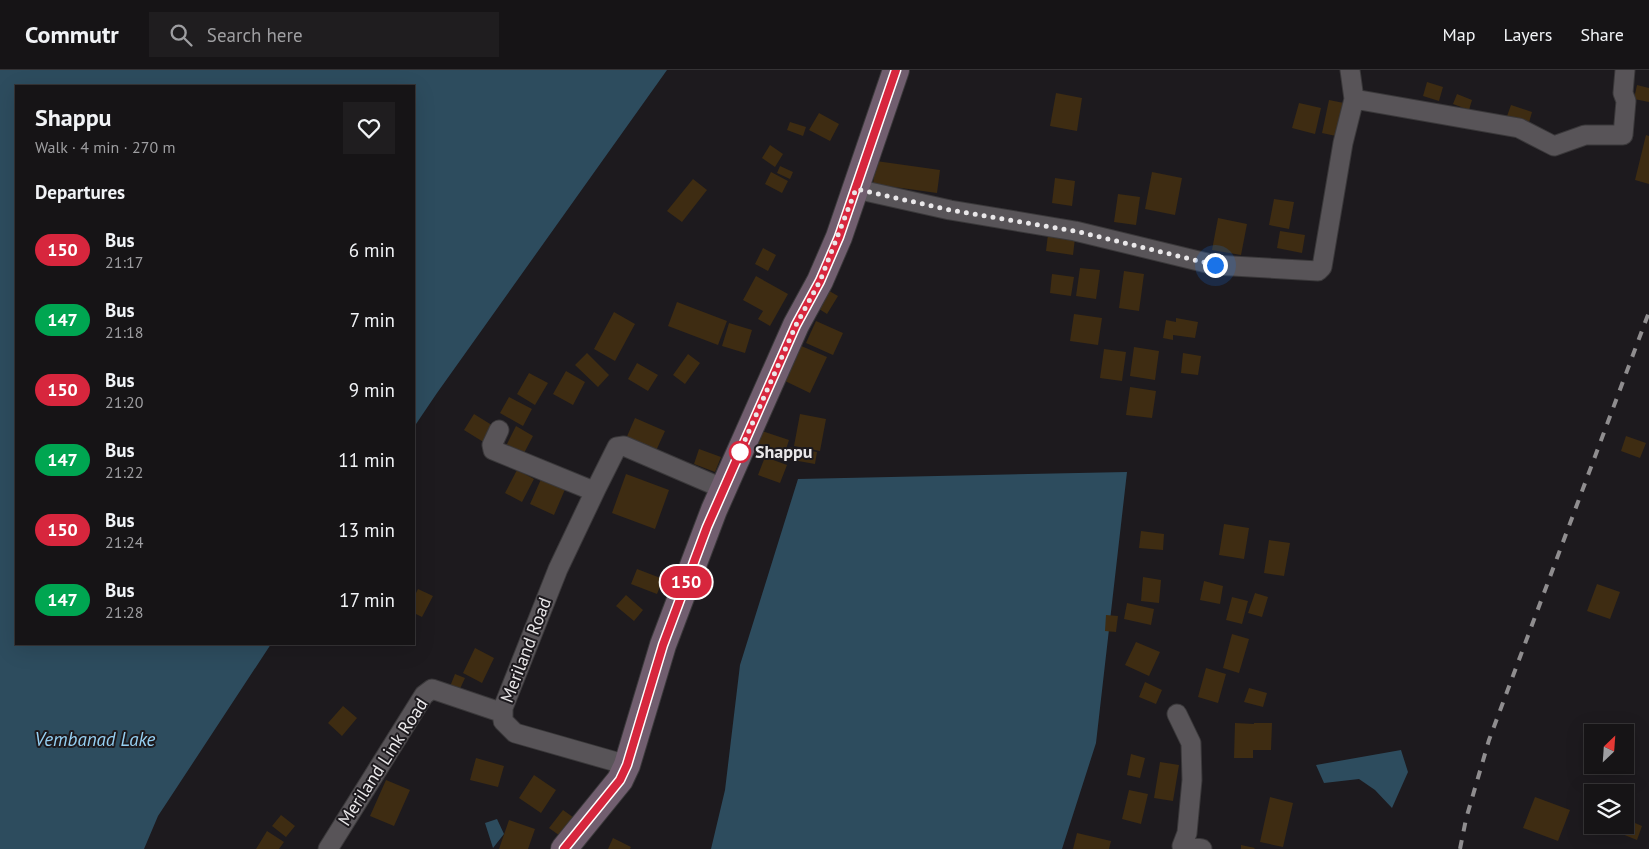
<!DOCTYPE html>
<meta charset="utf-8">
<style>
:root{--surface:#161416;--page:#1f1d1f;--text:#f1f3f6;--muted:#9e9ea1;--line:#353335}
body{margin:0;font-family:"PT Sans",sans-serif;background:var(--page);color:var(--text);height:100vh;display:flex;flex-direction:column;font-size:19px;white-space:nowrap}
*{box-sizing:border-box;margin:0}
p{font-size:16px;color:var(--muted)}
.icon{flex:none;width:28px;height:28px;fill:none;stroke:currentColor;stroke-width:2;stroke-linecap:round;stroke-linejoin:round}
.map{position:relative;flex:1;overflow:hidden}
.details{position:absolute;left:15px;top:15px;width:400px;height:560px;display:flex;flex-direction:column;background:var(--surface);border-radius:0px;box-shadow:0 5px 20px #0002,0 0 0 1px var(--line)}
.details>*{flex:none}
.badge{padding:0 10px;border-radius:16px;font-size:18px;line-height:32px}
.needle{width:32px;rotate:25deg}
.tools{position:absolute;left:1584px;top:654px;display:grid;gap:10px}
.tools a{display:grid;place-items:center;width:50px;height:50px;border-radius:0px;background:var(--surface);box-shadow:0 5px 20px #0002,0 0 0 1px var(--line);font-size:25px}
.you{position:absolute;width:25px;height:25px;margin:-12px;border:4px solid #fff;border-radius:50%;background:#1a73e8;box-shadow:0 0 0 8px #1a73e833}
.map>.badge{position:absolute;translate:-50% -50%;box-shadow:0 0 0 2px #fff}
h2{padding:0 20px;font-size:19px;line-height:45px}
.round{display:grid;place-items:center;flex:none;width:52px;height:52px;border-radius:0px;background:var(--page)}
.head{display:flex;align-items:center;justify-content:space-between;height:85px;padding:0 20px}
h1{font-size:24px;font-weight:700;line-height:38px}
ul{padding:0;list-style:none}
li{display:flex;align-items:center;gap:15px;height:70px;padding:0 20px}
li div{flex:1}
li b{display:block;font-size:19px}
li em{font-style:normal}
li .badge{min-width:55px;font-weight:700;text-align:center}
header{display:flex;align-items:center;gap:30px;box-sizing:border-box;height:70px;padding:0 25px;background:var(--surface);border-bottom:1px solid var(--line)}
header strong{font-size:24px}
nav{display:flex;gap:28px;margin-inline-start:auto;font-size:18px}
.search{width:350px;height:45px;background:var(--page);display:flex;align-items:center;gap:12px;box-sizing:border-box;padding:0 18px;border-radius:0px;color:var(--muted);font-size:19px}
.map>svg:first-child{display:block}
</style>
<header>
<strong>Commutr</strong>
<div class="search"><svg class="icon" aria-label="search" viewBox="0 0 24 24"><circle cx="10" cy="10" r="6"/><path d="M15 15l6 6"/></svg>Search here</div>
<nav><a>Map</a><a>Layers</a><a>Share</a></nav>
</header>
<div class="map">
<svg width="1649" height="779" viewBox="0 0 1649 779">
<rect width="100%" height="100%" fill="#1d1a1e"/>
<path fill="#2d4c5e" d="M 0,0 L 667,0 L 437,323 L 414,357 L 414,16 L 16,16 L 16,574 L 271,574 L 158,746 L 144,779 L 0,779 Z
M 1127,402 L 1096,673 L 1062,779 L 711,779 L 725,720 L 740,595 L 798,409 Z
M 1401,680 L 1408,702 L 1392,738 L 1375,720 L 1359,709 L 1324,713 L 1316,695 Z
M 497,749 L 504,764 L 493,778 L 485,753 Z"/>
<path fill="#3e2c12" d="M 1427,12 L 1443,17 L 1439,31 L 1423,26 Z
M 1637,15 L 1649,18 L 1649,32 L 1634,29 Z
M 1056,23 L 1082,28 L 1077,61 L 1050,56 Z
M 1457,24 L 1472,30 L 1469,40 L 1453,34 Z
M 1329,30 L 1344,33 L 1336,66 L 1322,63 Z
M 1299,33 L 1321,38 L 1315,64 L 1292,58 Z
M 1511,35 L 1532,42 L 1528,56 L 1506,49 Z
M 819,43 L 839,54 L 830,71 L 809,60 Z
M 790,52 L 806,57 L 803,66 L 787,60 Z
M 1646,65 L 1649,66 L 1649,114 L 1635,110 Z
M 770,75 L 783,84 L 775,97 L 762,88 Z
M 876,91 L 940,100 L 937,123 L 873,114 Z
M 780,96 L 793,102 L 790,109 L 777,103 Z
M 771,102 L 788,111 L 782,123 L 765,114 Z
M 1152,102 L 1182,108 L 1175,145 L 1145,139 Z
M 1055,108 L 1075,111 L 1072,136 L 1052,133 Z
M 693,109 L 707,120 L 682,152 L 667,141 Z
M 1118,124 L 1140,127 L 1136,155 L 1114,152 Z
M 1274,129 L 1294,132 L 1289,159 L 1269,155 Z
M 1218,148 L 1247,154 L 1241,185 L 1212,180 Z
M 1280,161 L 1305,165 L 1302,183 L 1277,178 Z
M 1048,164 L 1075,168 L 1073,185 L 1046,181 Z
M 763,178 L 776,185 L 768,201 L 755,194 Z
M 1080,198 L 1100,200 L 1096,229 L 1076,226 Z
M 1124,201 L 1144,204 L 1139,241 L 1119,238 Z
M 1052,204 L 1074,207 L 1071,226 L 1050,223 Z
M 756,206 L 788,224 L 770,256 L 758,249 L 763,241 L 743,230 Z
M 824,218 L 838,226 L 827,244 L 813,235 Z
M 677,232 L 727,251 L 718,275 L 668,256 Z
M 614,242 L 635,254 L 615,291 L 594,279 Z
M 1074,244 L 1102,248 L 1098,275 L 1070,271 Z
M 1176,248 L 1198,252 L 1195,268 L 1173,265 L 1173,270 L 1163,268 L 1166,250 L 1176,252 Z
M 816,251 L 843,263 L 833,285 L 806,273 Z
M 729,253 L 752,260 L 745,283 L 722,276 Z
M 799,275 L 827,287 L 810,323 L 783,310 Z
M 1134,277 L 1159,281 L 1155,310 L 1130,306 Z
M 1104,279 L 1126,282 L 1122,311 L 1100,308 Z
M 587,283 L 609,305 L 598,317 L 575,295 Z
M 1183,283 L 1201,286 L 1198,305 L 1181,303 Z
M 688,284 L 700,293 L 685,314 L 673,305 Z
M 637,293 L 658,305 L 648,321 L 628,309 Z
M 566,301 L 585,312 L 573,335 L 553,324 Z
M 529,303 L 548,313 L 535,335 L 517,324 Z
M 1130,317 L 1156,321 L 1152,348 L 1126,345 Z
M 509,327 L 532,339 L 523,356 L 500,343 Z
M 474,344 L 495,357 L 485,373 L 464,360 Z
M 800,344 L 826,349 L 820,381 L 794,376 Z
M 635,348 L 665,361 L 655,383 L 625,371 Z
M 516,356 L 533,366 L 523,385 L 506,376 Z
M 762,361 L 789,370 L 783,388 L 756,379 Z
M 1626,366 L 1646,373 L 1640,388 L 1621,381 Z
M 789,377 L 817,382 L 815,394 L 787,389 Z
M 699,379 L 721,387 L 715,402 L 694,394 Z
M 765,387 L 787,395 L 780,413 L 758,405 Z
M 517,400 L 534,409 L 522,432 L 505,423 Z
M 626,404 L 669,420 L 655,459 L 612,443 Z
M 542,407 L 566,417 L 554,445 L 530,434 Z
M 1224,454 L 1249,458 L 1244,489 L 1219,485 Z
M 1141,461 L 1164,464 L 1163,480 L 1139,478 Z
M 1269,470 L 1290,473 L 1284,506 L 1264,503 Z
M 637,499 L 663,509 L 657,524 L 631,514 Z
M 1143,507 L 1161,510 L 1159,533 L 1141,531 Z
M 1204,511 L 1223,516 L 1220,534 L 1200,530 Z
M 1597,514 L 1620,522 L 1610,549 L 1587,541 Z
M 418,519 L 433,526 L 422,547 L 414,543 L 414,527 Z
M 1255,523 L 1268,527 L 1262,547 L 1248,543 Z
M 626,525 L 643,540 L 634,551 L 616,536 Z
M 1232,527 L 1248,531 L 1242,554 L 1226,550 Z
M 1127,533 L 1154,539 L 1151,555 L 1124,549 Z
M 1106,545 L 1118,546 L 1116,562 L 1105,561 Z
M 1232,564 L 1249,569 L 1239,603 L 1223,598 Z
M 1136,572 L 1160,582 L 1149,606 L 1125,595 Z
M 475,578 L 494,588 L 482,613 L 463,603 Z
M 1206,598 L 1226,604 L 1218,633 L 1198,627 Z
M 455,604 L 465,608 L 458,623 L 449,619 Z
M 1145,612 L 1162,620 L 1156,634 L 1139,627 Z
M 1249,618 L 1267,623 L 1263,637 L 1244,632 Z
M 343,636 L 357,648 L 342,666 L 328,653 Z
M 1235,653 L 1254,654 L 1254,675 L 1254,653 L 1272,653 L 1271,680 L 1253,680 L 1253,688 L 1234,688 Z
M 1131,684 L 1145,688 L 1140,708 L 1127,705 Z
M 476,688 L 504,696 L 498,717 L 470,710 Z
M 1160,692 L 1179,695 L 1173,731 L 1154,728 Z
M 534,705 L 556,720 L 541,743 L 519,728 Z
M 386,710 L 410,720 L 394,756 L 370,746 Z
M 1129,720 L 1148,724 L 1141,754 L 1122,749 Z
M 1270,727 L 1293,733 L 1283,777 L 1260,772 Z
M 1535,727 L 1570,740 L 1558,771 L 1523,758 Z
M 563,740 L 577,750 L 563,768 L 549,758 Z
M 281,745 L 295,756 L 286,767 L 272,756 Z
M 509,750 L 535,759 L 528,779 L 499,779 Z
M 1628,750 L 1642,756 L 1637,770 L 1622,764 Z
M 1592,755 L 1606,755 L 1602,764 L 1590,759 Z
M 267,761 L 284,772 L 279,779 L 256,779 Z
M 1077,763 L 1111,771 L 1109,779 L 1073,779 Z
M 613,768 L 631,777 L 630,779 L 608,779 Z
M 1241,775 L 1255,778 L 1254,779 L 1241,779 Z"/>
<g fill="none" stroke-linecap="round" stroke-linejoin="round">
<g stroke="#3a383a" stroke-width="21">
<path id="minor" d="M 1354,29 L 1519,58 L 1554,76 L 1585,65 L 1623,65 L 1626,31 L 1623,23 L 1625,0
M 856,119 L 950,140 L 1075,161 L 1215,195 L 1318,201 L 1322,197 L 1343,73 L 1354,29 L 1350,0
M 499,360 L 492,375 L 493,380 L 591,420 L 597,417 L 617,377 L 624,376 L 724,419
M 597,417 L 558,499 L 503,638 L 503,651 L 515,663 L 627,695
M 1177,644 L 1191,673 L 1192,710 L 1187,763 L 1182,776 L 1202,779
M 328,779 L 424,625 L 432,619 L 503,643"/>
</g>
<g stroke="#3a383a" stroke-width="28">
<path id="secondary" d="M 564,779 L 620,710 L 627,695 L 663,575 L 714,440 L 796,255 L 820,211 L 839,167 L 896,0"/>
</g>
<use href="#minor" stroke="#585458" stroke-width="19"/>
<use href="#secondary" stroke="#715e6f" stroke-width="26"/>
<path stroke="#8f8d8f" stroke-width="4" stroke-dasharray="9 9" stroke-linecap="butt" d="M 1460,779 L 1466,749 L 1489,670 L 1649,242"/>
</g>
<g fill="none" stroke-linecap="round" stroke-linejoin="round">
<g stroke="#fff" stroke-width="11">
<path id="line" d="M 564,779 L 620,710 L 627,695 L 663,575 L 707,457 L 796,255 L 820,211 L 839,167 L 896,0"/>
</g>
<use href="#line" stroke="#d7263d" stroke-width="8"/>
<path stroke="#e9e7e9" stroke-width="5" stroke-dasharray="0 9" d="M 740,382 L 737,388 L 796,255 L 820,211 L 856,119 L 950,140 L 1075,161 L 1215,195"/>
</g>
<circle fill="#fff" stroke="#d7263d" stroke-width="2.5" cx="740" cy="382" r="10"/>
<g text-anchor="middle" stroke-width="4" stroke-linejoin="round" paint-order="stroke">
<g font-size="18" font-weight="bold" fill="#e9e7e9" stroke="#1d1a1e" text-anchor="start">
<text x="755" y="388">Shappu</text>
</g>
<g font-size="18" fill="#e9e7e9" stroke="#1d1a1e">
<text transform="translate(526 580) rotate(-69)" y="6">Meriland Road</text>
<text transform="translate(383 692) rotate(-57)" y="6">Meriland Link Road</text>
</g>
<g font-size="19" font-style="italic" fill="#96d0f3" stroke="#1d1a1e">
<text x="95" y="676">Vembanad Lake</text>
</g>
</g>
</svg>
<div class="tools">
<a><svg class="needle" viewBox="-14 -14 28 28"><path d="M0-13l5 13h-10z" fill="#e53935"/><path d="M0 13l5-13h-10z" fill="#9e9ea1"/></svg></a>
<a><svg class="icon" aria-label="layers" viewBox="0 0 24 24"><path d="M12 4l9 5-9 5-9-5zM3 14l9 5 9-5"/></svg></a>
</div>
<div class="you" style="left:1215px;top:195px"></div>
<b class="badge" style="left:686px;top:512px;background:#d7263d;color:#fff">150</b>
<section class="details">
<div class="head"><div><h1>Shappu</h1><p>Walk · 4 min · 270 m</p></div><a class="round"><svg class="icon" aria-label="heart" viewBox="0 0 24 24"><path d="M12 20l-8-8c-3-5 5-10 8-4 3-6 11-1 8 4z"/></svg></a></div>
<h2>Departures</h2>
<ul>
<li><span class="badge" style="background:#d7263d;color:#fff">150</span><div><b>Bus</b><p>21:17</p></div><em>6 min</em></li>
<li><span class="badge" style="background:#00a651;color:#fff">147</span><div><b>Bus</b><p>21:18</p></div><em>7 min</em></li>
<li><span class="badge" style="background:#d7263d;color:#fff">150</span><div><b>Bus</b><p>21:20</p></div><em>9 min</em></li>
<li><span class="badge" style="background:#00a651;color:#fff">147</span><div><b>Bus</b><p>21:22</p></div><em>11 min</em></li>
<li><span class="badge" style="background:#d7263d;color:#fff">150</span><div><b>Bus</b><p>21:24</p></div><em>13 min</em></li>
<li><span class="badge" style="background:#00a651;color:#fff">147</span><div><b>Bus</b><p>21:28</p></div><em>17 min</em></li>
</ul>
</section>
</div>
